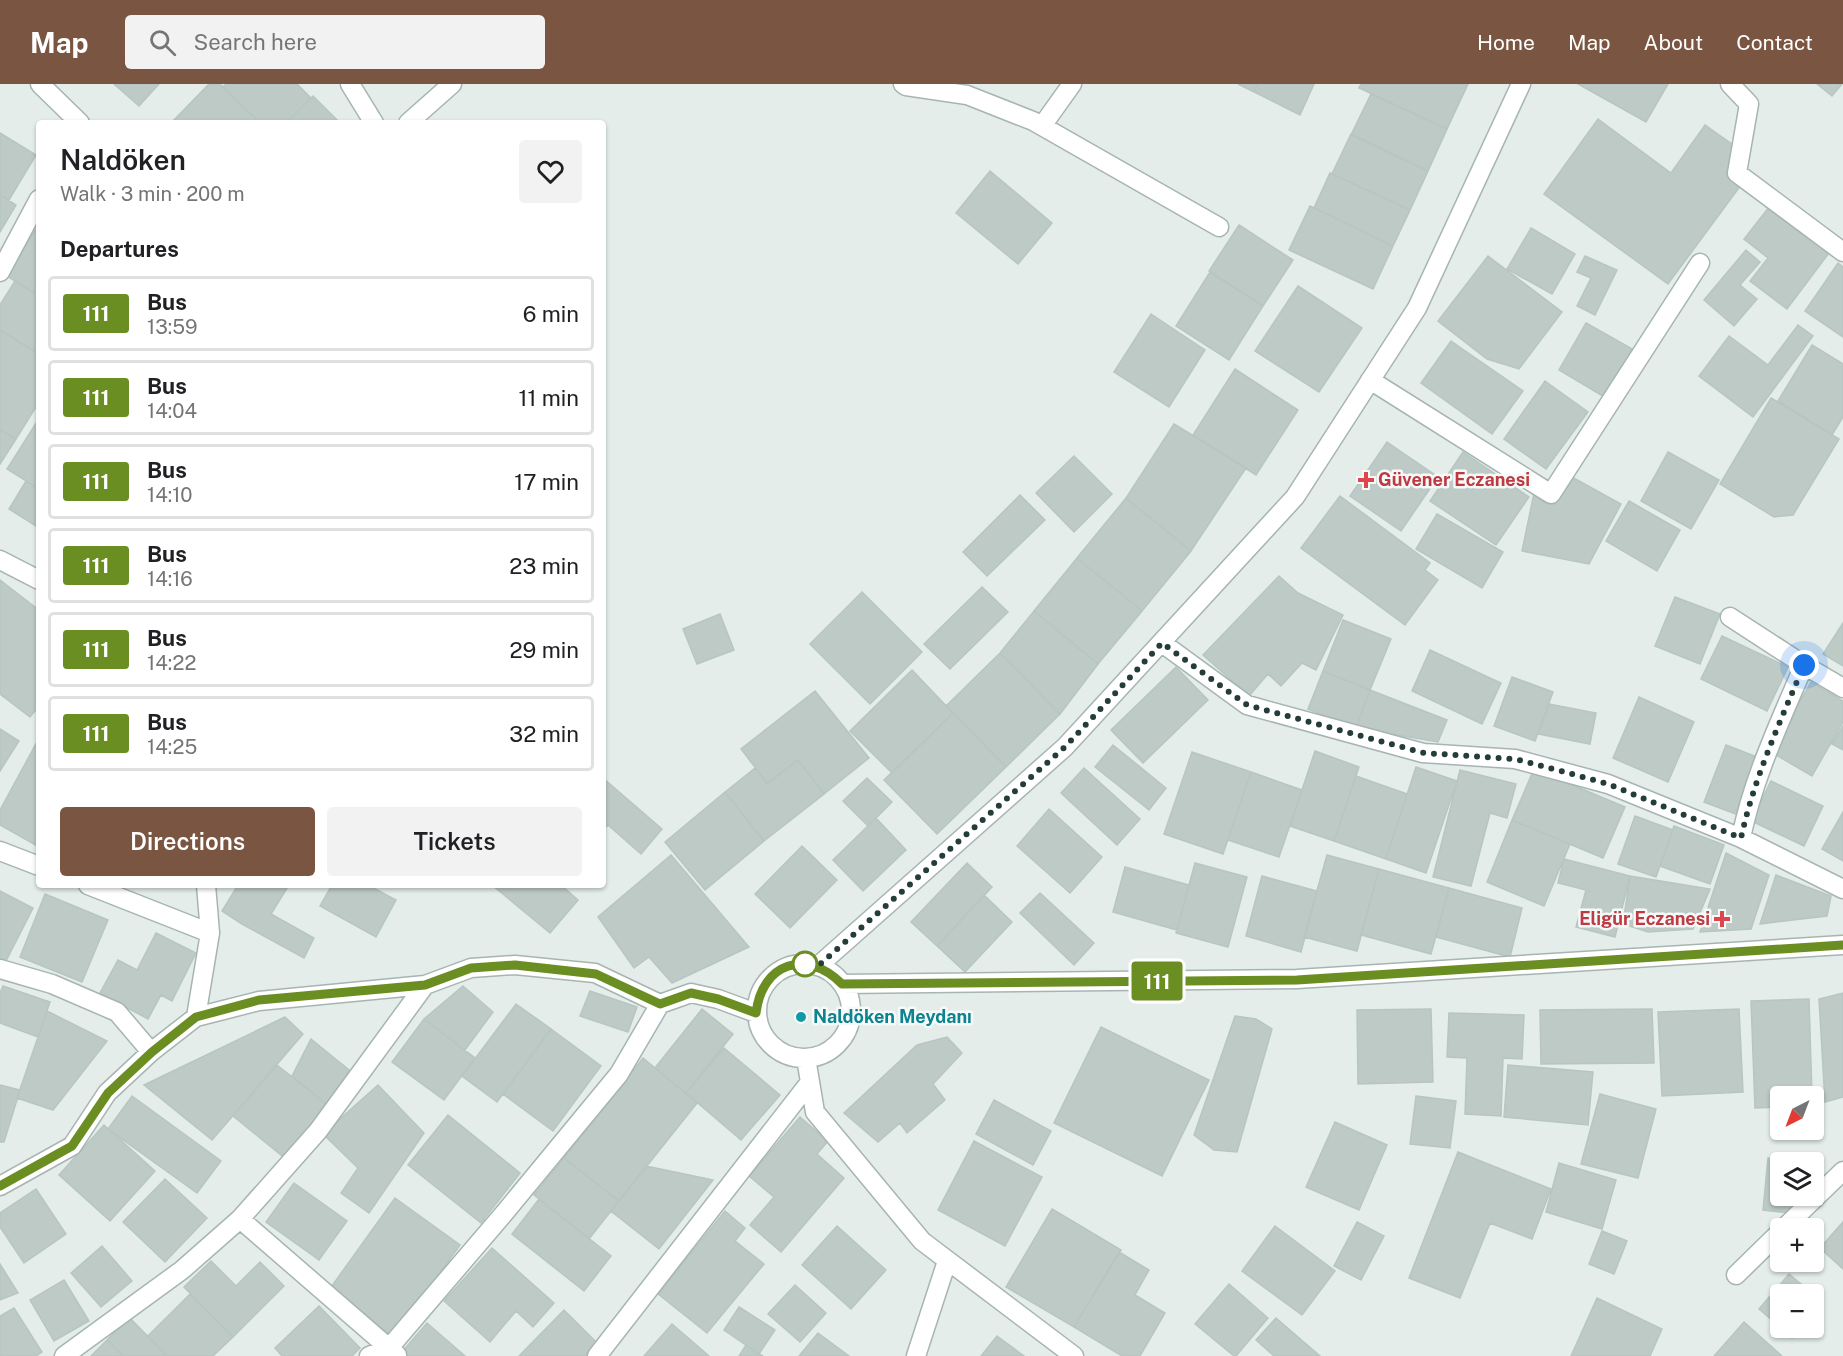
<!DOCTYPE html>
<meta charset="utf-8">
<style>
:root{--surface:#fff;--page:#f2f2f2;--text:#202124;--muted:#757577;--line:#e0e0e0;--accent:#7a5642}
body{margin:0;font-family:"Public Sans",sans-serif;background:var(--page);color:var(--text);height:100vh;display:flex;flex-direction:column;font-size:22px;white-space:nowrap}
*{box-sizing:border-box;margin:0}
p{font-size:20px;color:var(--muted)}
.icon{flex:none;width:33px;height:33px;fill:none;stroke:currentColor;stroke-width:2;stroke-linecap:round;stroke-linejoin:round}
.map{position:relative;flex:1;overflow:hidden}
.panel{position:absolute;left:36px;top:36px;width:570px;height:768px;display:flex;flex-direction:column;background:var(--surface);border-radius:6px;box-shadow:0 2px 4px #0004}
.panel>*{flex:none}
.badge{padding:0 12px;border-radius:4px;font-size:21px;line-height:39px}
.needle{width:39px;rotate:222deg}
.tools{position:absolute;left:1770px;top:1002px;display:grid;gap:12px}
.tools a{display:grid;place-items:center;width:54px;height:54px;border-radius:6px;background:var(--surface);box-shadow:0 2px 4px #0004;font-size:30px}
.you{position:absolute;width:30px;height:30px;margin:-15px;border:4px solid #fff;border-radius:50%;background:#1a73e8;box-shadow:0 0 0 9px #1a73e833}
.map>.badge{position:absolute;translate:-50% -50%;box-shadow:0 0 0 3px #fff}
h2{padding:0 24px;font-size:22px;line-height:54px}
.round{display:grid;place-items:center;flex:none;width:63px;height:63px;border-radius:6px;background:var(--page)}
.headline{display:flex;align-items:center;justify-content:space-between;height:102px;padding:0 24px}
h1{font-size:28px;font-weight:600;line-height:45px}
.cta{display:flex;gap:12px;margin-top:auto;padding:12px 24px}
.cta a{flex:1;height:69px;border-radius:6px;background:var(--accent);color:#fff;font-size:24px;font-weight:600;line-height:69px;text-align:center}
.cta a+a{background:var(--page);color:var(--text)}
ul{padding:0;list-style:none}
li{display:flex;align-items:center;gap:18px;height:75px;margin:0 12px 9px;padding:0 12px;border:3px solid var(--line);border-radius:6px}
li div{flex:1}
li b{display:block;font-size:22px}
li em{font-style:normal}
li .badge{min-width:66px;font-weight:700;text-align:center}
header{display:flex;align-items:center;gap:36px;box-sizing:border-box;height:84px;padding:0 30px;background:var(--accent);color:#fff}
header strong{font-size:28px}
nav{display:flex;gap:33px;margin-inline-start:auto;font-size:21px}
.search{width:420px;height:54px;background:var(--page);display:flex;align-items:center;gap:15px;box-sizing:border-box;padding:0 21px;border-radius:6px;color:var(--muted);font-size:22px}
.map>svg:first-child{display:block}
</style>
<header>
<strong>Map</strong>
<div class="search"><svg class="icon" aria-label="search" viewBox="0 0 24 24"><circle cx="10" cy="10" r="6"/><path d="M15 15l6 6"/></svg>Search here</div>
<nav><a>Home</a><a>Map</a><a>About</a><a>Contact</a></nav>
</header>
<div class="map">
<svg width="1843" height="1272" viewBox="0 0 1843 1272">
<rect width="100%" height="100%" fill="#e4edea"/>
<path fill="#bdcac6" stroke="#b7c6c2" stroke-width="1.5" d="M 114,0 L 159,0 L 139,22 Z
M 209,0 L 220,0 L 260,39 L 171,39 Z
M 226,0 L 297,0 L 311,14 L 286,39 L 260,39 L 223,3 Z
M 1238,0 L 1257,0 L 1254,8 Z
M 1257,0 L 1314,0 L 1300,31 L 1254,8 Z
M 1361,0 L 1468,0 L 1447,45 L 1359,4 Z
M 1578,0 L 1668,0 L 1646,38 Z
M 1817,0 L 1842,0 L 1832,12 Z
M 1371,10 L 1447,45 L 1428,87 L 1351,51 Z
M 313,12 L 340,39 L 286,39 Z
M 1598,35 L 1671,89 L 1705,41 L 1736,63 L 1741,101 L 1668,200 L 1544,110 Z
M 0,49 L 36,71 L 9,116 L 0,111 Z
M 1351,50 L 1428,87 L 1410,126 L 1332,90 Z
M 990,87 L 1052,139 L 1018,180 L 956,129 Z
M 1330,89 L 1410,126 L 1393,162 L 1314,124 Z
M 0,111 L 16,121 L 0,148 Z
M 1310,122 L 1393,162 L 1373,205 L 1289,166 Z
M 1769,123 L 1829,169 L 1787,225 L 1750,197 L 1768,174 L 1744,155 Z
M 39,140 L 39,212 L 7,192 Z
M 1239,141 L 1293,176 L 1263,222 L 1209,187 Z
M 1531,144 L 1575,170 L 1552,210 L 1507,185 Z
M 1746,166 L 1760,178 L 1740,201 L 1757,215 L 1734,242 L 1704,216 Z
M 1488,172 L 1562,228 L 1519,285 L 1487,275 L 1438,237 Z
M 1585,172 L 1617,186 L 1595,231 L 1577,222 L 1591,194 L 1577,188 Z
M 1838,179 L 1843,183 L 1843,253 L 1805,227 Z
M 1210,188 L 1263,222 L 1229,276 L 1176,242 Z
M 15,197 L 39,212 L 39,270 L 0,246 L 0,221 Z
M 1298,202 L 1362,244 L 1319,308 L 1255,267 Z
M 1151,230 L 1205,266 L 1169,323 L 1114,288 Z
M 1586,239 L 1634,266 L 1606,314 L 1559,286 Z
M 1798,241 L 1813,252 L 1753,333 L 1699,292 L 1729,252 L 1768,281 Z
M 0,246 L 39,270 L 39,318 L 16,355 L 0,346 Z
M 1451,257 L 1523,307 L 1492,350 L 1421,299 Z
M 1812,261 L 1843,280 L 1843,333 L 1832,351 L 1778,317 Z
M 1235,285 L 1298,326 L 1256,391 L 1193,351 Z
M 1545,297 L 1588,328 L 1546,385 L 1504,355 Z
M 1771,314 L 1839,355 L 1793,431 L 1774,433 L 1720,400 Z
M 38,336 L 39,336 L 39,405 L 7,385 Z
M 1174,340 L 1246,384 L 1191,467 L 1126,414 Z
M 0,346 L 16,355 L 0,380 Z
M 1387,358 L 1438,393 L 1401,447 L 1350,412 Z
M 1463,368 L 1529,413 L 1496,461 L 1430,417 Z
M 1668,368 L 1719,396 L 1691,445 L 1641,417 Z
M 1074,372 L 1112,410 L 1074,448 L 1036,409 Z
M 1570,392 L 1621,420 L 1589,480 L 1522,467 L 1534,409 L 1555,420 Z
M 26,397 L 39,405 L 39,444 L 9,425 Z
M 1020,411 L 1045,436 L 987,492 L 963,468 Z
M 1340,412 L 1430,479 L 1425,486 L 1438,496 L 1405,541 L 1301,464 Z
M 1126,414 L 1191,467 L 1142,527 L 1077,474 Z
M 1629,417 L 1680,446 L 1657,487 L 1606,457 Z
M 1437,430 L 1503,468 L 1482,504 L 1416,465 Z
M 1077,474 L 1142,527 L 1098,580 L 1034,527 Z
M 1279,492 L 1298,509 L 1343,531 L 1316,586 L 1302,579 L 1281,602 L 1268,590 L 1249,612 L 1203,571 Z
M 0,496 L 39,526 L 39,622 L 30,633 L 0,610 Z
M 982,503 L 1008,528 L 950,585 L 924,560 Z
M 862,508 L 922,568 L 870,620 L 810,560 Z
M 1675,513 L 1720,530 L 1700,580 L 1655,562 Z
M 1034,527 L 1098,580 L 1060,630 L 1000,569 Z
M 720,530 L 734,566 L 697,580 L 683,545 Z
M 1343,536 L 1391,555 L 1370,606 L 1323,587 Z
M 1843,539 L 1843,582 L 1823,570 Z
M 1722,552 L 1788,583 L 1767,627 L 1701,595 Z
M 1430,566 L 1501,599 L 1482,640 L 1412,607 Z
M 1000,569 L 1060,630 L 1006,683 L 946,622 Z
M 1176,583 L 1208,616 L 1143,679 L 1111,646 Z
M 912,586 L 953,629 L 892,689 L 850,647 Z
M 1323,587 L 1370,606 L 1356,644 L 1308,625 Z
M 1512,593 L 1553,608 L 1535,657 L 1494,642 Z
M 1811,598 L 1843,617 L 1843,638 L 1812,692 L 1771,668 Z
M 1370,606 L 1447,636 L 1438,658 L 1356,644 Z
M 815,607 L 869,674 L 824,710 L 798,676 L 767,699 L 741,665 Z
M 1639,613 L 1694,638 L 1668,698 L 1613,674 Z
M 1549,620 L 1596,629 L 1590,660 L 1538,650 Z
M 953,629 L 1006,683 L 937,750 L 884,696 Z
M 1843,642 L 1843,666 L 1832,660 Z
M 0,645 L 19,657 L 0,687 Z
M 38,656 L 39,657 L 39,763 L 0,741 L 0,726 Z
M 1113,661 L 1166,704 L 1149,726 L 1095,683 Z
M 1726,661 L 1762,675 L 1741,732 L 1704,718 Z
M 1315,667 L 1359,683 L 1334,757 L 1290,742 Z
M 1192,668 L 1251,688 L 1223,770 L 1164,750 Z
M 798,676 L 824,710 L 764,757 L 725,708 L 755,684 L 767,700 Z
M 1416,683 L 1457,697 L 1426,789 L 1386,775 Z
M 1084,684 L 1140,735 L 1117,761 L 1061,709 Z
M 1534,685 L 1625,723 L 1603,774 L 1512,736 Z
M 1460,686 L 1516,700 L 1507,734 L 1490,729 L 1471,802 L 1433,793 Z
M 1251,688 L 1302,706 L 1279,773 L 1228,756 Z
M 1356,692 L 1407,710 L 1386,775 L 1334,757 Z
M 603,694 L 662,745 L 641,770 L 608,741 L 603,746 Z
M 867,694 L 892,718 L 868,742 L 843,717 Z
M 1771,697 L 1823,722 L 1804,762 L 1751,737 Z
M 725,708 L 764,757 L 705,806 L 665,758 Z
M 1049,725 L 1102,773 L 1070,809 L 1017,762 Z
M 1843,728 L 1843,777 L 1822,765 Z
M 1635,732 L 1673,746 L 1656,793 L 1618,780 Z
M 876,734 L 906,766 L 863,807 L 833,776 Z
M 1512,736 L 1570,760 L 1544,822 L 1487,798 Z
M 1674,742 L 1724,761 L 1710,800 L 1660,782 Z
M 802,762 L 837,796 L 790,844 L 755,810 Z
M 1726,769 L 1769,791 L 1751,845 L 1700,848 Z
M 671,771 L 749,863 L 672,899 L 649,873 L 634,884 L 598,833 Z
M 1327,771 L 1379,785 L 1357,867 L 1304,853 Z
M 1564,775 L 1630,792 L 1615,853 L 1576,843 L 1586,806 L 1558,799 Z
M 967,779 L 992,803 L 937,862 L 911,838 Z
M 1195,779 L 1247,793 L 1228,863 L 1176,849 Z
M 1125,783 L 1189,801 L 1177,846 L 1113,828 Z
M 1379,785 L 1449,804 L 1431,870 L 1361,851 Z
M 1776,791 L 1831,812 L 1827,832 L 1760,840 Z
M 1262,792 L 1317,807 L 1301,868 L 1246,852 Z
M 1630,792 L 1710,805 L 1693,845 L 1648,848 L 1623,840 Z
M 238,801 L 289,801 L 271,830 L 314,854 L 304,874 L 242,840 L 222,827 Z
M 332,801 L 368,801 L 396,816 L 376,853 L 320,822 Z
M 492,801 L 561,801 L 578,816 L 550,849 Z
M 1449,804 L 1522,824 L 1510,873 L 1436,853 Z
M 0,807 L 33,824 L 6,877 L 0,874 Z
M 1040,809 L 1094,859 L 1074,881 L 1020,829 Z
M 45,810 L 108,836 L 82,898 L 20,873 Z
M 984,811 L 1012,838 L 965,888 L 937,862 Z
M 156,849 L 196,869 L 172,917 L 161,911 L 148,935 L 100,909 L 118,876 L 137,886 Z
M 3,902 L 50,918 L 38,953 L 0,939 L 0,909 Z
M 463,902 L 493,928 L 465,966 L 424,935 Z
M 590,907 L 637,923 L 628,948 L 580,932 Z
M 1843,909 L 1843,1013 L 1825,1018 L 1819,915 Z
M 1809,915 L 1812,1012 L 1780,1012 L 1780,1023 L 1755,1024 L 1751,917 Z
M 516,920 L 551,945 L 497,1018 L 462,992 Z
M 702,925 L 733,950 L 686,1009 L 655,984 Z
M 1431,925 L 1433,998 L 1358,1000 L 1357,926 Z
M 1652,925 L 1654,979 L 1541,980 L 1540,926 Z
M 1739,925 L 1743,1008 L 1662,1012 L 1658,928 Z
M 47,927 L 107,957 L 53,1026 L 17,1014 Z
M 1449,929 L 1524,931 L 1522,975 L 1503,974 L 1501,1032 L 1465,1030 L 1467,974 L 1447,973 Z
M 1235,932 L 1256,935 L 1272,945 L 1237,1068 L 1214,1066 L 1194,1051 Z
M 285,933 L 303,950 L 212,1056 L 144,1001 Z
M 424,935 L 475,974 L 444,1016 L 392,978 Z
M 1101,943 L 1209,996 L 1162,1092 L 1054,1039 Z
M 551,945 L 601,982 L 553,1047 L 503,1010 Z
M 947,953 L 962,969 L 933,1000 L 945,1016 L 907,1049 L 900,1039 L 878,1058 L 844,1029 L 917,961 Z
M 311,955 L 349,986 L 330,1023 L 292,992 Z
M 724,964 L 780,1011 L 741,1056 L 686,1009 Z
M 643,974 L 697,1019 L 619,1117 L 564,1074 Z
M 277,981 L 330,1023 L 287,1076 L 233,1032 Z
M 1508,981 L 1593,988 L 1588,1041 L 1504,1033 Z
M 0,1001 L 20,1006 L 4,1058 L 0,1058 Z
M 378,1001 L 424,1049 L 369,1129 L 341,1109 L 358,1084 L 323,1050 Z
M 1600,1010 L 1656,1025 L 1638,1094 L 1581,1080 Z
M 132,1012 L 221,1077 L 197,1109 L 108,1045 Z
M 1416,1012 L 1456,1017 L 1450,1064 L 1410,1060 Z
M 994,1016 L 1051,1047 L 1033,1081 L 976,1050 Z
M 448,1031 L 520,1089 L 481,1139 L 408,1081 Z
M 800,1033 L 828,1057 L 817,1070 L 844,1094 L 781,1168 L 750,1141 L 774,1113 L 749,1092 Z
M 1335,1038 L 1387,1061 L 1359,1126 L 1306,1103 Z
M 104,1041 L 155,1087 L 110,1137 L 59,1091 Z
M 974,1057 L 1042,1093 L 1005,1162 L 938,1126 Z
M 1458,1068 L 1551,1105 L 1532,1155 L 1490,1139 L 1460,1214 L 1409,1194 Z
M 564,1074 L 619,1117 L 589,1155 L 534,1111 Z
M 1768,1074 L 1795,1078 L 1780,1078 L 1780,1112 L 1791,1112 L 1789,1129 L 1763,1126 Z
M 1559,1079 L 1616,1096 L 1602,1145 L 1546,1128 Z
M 646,1082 L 713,1096 L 659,1165 L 611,1127 Z
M 165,1095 L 207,1134 L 165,1178 L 123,1138 Z
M 294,1099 L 347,1137 L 319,1176 L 266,1138 Z
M 36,1105 L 66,1150 L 24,1179 L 0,1143 L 0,1129 Z
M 395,1114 L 460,1161 L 394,1253 L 329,1206 Z
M 539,1115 L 611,1172 L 584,1207 L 512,1150 Z
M 1052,1125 L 1121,1166 L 1074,1243 L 1006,1203 Z
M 725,1127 L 745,1144 L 735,1157 L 764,1180 L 707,1249 L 658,1210 Z
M 1357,1138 L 1384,1152 L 1361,1196 L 1334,1182 Z
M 1843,1138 L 1843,1185 L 1820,1164 Z
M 837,1142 L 886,1186 L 851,1225 L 802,1181 Z
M 1275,1142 L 1335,1187 L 1302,1231 L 1242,1187 Z
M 1602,1147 L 1627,1157 L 1614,1190 L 1589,1180 Z
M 102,1162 L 132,1197 L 101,1223 L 71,1189 Z
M 492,1164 L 554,1219 L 533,1243 L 516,1227 L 490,1258 L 444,1217 Z
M 1119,1168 L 1149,1186 L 1135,1211 L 1165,1229 L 1140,1272 L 1122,1272 L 1074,1243 Z
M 211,1177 L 236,1202 L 260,1178 L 284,1202 L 233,1253 L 184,1203 Z
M 0,1180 L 18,1209 L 0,1216 Z
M 1789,1190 L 1813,1210 L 1780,1210 L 1780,1243 L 1759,1225 Z
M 64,1196 L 89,1237 L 54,1257 L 30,1216 Z
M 1229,1200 L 1268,1234 L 1236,1272 L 1234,1272 L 1195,1240 Z
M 795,1201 L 826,1229 L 800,1258 L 768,1230 Z
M 190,1210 L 233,1253 L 213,1272 L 167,1272 L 148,1252 Z
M 1814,1211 L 1823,1219 L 1814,1229 Z
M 1597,1214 L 1662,1245 L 1650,1272 L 1571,1272 Z
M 319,1222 L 360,1264 L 352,1272 L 282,1272 L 275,1264 Z
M 739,1223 L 775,1246 L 759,1270 L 724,1246 Z
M 14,1224 L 42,1268 L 36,1272 L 0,1272 L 0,1232 Z
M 564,1226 L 599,1261 L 588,1272 L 519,1272 Z
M 129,1233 L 167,1272 L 123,1272 L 107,1256 Z
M 1276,1234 L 1320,1272 L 1274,1272 L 1256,1256 Z
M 1744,1238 L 1782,1272 L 1714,1272 Z
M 427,1239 L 465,1272 L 407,1272 L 402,1268 Z
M 672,1240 L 709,1272 L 644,1272 Z
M 1781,1244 L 1801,1244 L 1792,1254 Z
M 818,1249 L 849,1272 L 799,1272 Z
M 997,1252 L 1024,1272 L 981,1272 Z
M 107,1256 L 123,1272 L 91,1272 Z
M 746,1261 L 759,1270 L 763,1272 L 739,1272 Z"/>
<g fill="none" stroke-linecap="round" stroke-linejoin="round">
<g stroke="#a7b5b2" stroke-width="21">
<path id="minor" d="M 40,0 L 80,39
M 350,0 L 374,39
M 903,0 L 906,2 L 967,11 L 1033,37 L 1219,143
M 1730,0 L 1749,20 L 1737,89 L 1843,168
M 408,39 L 452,0
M 1042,42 L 1072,0
M 0,188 L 39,115
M 1370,296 L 1551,410 L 1700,179
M 0,476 L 39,496
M 1730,533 L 1804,581 L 1843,604
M 1162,559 L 1247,621 L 1423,669 L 1515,675 L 1608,700 L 1741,754 L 1843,805
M 1741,754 C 1753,694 1780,638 1804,581
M 0,767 L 39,782
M 88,801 L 210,849
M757 927a47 47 0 1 1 94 0a47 47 0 1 1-94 0Z
M 818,882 L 1065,663 L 1295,413 L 1417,224 L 1521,0
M 0,885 L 52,900 L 117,928 L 151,968
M 842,900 L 1297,895 L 1843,861
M 196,933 L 210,849 L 206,801
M 806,974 L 815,1028 L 922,1157 L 1074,1272
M 0,1102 L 72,1062 L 107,1009 L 151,968 L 196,933 L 259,917 L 425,901 L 471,884 L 515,881 L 595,889 L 660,920 L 691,909 L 718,915 L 756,929
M 240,1135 L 397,1271
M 1784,1144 L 1843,1087
M 1736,1191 L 1780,1148
M 64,1272 L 182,1186 L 240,1135 L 318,1047 L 425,901
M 369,1272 L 389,1264 L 506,1127 L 619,990 L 660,920
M 597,1272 L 810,998
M 916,1272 L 947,1177"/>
</g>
<use href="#minor" stroke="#fff" stroke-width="18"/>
</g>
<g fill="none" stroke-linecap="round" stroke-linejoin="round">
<g stroke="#fff" stroke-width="14">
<path id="line" d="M 0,1102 L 72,1062 L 108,1009 L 152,968 L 196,933 L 259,916 L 425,901 L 471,884 L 515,881 L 596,890 L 660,920 L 691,909 L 718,915 L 756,929 C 762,879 806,864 842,900 L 1297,896 L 1843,861"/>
</g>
<use href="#line" stroke="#6b8e23" stroke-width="9"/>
<path stroke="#253d3a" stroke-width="6" stroke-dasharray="0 10.8" d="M 805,880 L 803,879 L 818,882 L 1065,663 L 1162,559 L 1247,621 L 1424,669 L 1515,675 L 1561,687 L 1608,700 L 1741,754 C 1754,694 1780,638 1804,581"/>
</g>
<g fill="#e0444e" stroke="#f5f9f8" stroke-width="2">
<path d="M1363 387h6v6h6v6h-6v6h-6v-6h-6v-6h6z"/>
<path d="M1719 826h6v6h6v6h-6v6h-6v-6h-6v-6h6z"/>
</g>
<circle fill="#fff" stroke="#6b8e23" stroke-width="3" cx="805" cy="880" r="12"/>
<circle fill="#0f9aa8" stroke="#f5f9f8" stroke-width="2" cx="801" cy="933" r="6"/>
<g text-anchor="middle" stroke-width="5" stroke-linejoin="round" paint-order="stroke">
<g font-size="18" font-weight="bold" fill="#be3a42" stroke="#f5f9f8" text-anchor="start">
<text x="1378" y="402">Güvener Eczanesi</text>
<text x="1710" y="841" text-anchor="end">Eligür Eczanesi</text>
</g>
<g font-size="18" font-weight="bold" fill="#0d838f" stroke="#f5f9f8" text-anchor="start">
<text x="813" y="939">Naldöken Meydanı</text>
</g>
</g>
</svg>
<div class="tools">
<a><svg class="needle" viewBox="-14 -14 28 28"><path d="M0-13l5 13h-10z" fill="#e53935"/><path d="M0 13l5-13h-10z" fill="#757577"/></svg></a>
<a><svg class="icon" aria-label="layers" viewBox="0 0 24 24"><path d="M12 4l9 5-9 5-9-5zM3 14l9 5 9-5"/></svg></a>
<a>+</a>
<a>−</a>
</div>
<div class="you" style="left:1804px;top:581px"></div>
<b class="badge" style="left:1157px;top:897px;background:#6b8e23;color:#fff">111</b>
<section class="panel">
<div class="headline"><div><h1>Naldöken</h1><p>Walk · 3 min · 200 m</p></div><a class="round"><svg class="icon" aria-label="heart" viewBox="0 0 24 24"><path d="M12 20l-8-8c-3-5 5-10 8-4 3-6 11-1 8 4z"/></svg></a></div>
<h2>Departures</h2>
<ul>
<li><span class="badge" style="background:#6b8e23;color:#fff">111</span><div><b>Bus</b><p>13:59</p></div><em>6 min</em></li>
<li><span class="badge" style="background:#6b8e23;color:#fff">111</span><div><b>Bus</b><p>14:04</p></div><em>11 min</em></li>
<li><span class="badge" style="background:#6b8e23;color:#fff">111</span><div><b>Bus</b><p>14:10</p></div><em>17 min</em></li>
<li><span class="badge" style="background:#6b8e23;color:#fff">111</span><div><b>Bus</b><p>14:16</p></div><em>23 min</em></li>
<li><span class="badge" style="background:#6b8e23;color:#fff">111</span><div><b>Bus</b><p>14:22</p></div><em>29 min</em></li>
<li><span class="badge" style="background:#6b8e23;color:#fff">111</span><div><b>Bus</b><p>14:25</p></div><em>32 min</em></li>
</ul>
<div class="cta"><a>Directions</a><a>Tickets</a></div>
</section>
</div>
